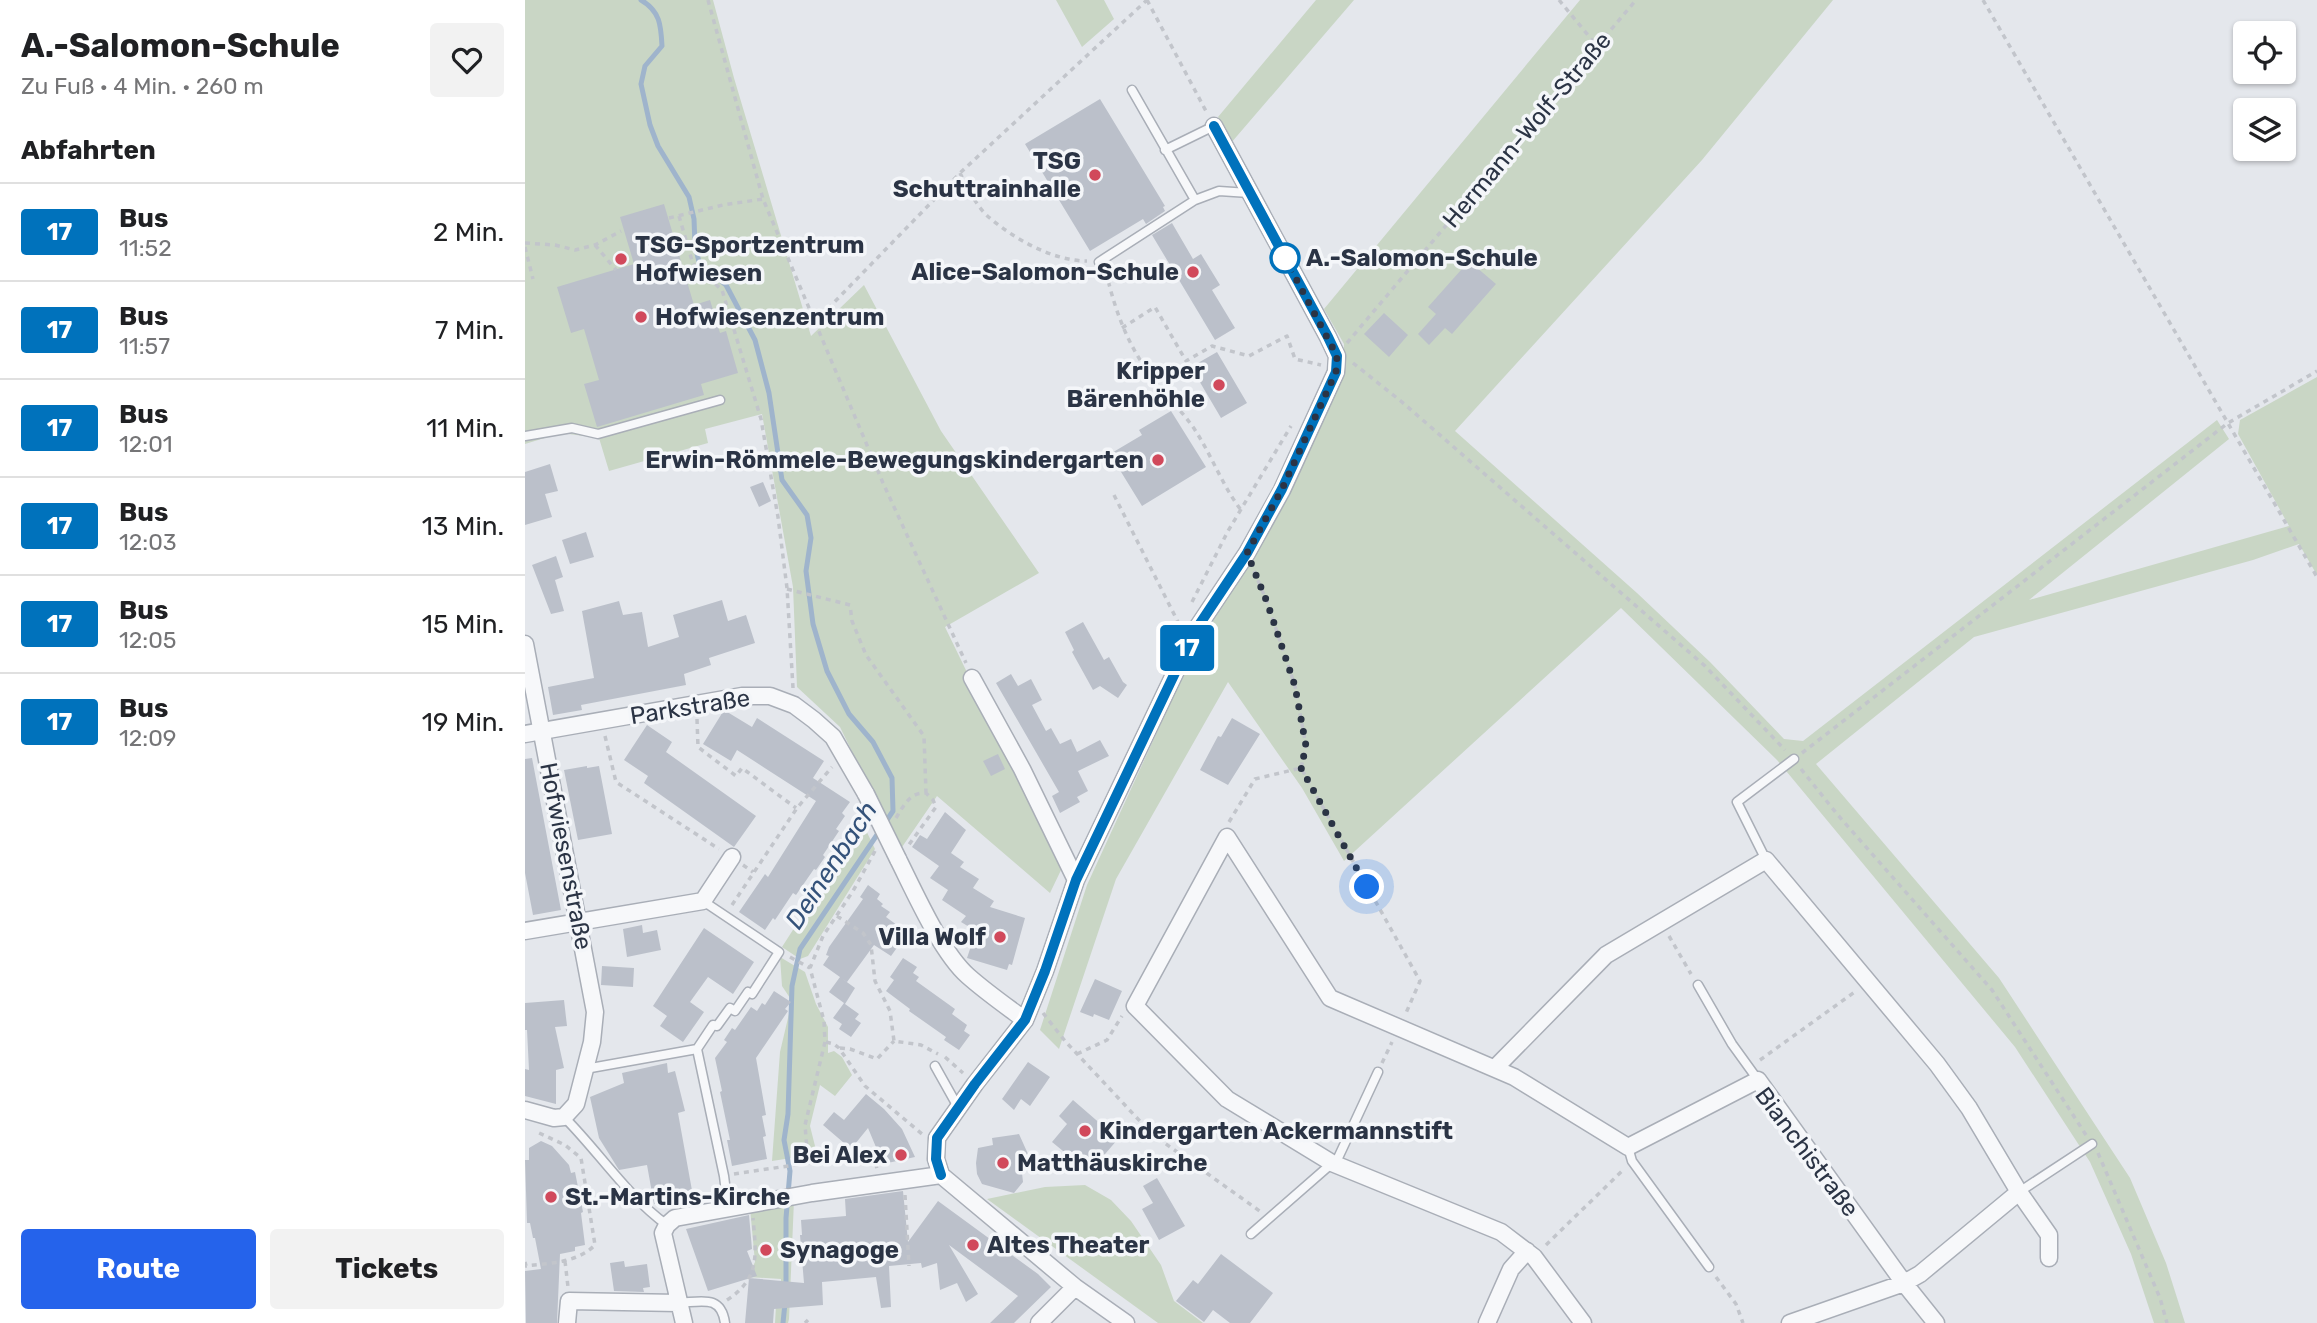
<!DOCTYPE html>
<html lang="de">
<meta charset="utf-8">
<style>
:root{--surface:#fff;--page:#f2f2f2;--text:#202124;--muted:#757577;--line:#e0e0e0;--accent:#2563eb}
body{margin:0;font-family:Rubik,sans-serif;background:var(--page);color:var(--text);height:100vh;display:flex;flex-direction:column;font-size:26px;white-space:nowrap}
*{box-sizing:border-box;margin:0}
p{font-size:23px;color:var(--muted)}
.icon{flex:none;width:38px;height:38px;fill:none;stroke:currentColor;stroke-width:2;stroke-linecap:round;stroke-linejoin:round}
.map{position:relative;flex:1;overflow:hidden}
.panel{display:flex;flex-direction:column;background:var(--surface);width:525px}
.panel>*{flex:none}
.badge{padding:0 14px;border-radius:5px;font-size:24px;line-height:46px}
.controls{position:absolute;left:1708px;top:21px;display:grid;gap:14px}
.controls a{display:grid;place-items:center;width:63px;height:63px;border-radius:7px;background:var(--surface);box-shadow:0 2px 5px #0004;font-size:35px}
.you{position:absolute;width:35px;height:35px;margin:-18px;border:5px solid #fff;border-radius:50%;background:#1a73e8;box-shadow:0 0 0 10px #1a73e833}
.map>.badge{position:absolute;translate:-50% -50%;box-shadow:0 0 0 4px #fff}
h2{padding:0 21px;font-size:26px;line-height:63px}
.round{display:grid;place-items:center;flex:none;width:74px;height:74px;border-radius:7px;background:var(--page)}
.headline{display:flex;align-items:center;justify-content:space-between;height:119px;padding:0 21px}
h1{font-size:33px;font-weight:700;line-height:52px}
.cta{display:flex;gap:14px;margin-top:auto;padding:14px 21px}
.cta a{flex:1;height:80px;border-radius:7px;background:var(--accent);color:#fff;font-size:28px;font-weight:700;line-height:80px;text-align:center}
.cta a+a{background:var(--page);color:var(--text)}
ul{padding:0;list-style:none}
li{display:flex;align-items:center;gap:21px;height:98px;padding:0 21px;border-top:2px solid var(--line)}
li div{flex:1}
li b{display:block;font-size:26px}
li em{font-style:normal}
li .badge{min-width:77px;font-weight:700;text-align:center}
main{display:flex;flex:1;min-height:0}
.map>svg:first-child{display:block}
</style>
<main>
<section class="panel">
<div class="headline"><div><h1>A.-Salomon-Schule</h1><p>Zu Fuß · 4 Min. · 260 m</p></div><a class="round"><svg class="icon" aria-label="heart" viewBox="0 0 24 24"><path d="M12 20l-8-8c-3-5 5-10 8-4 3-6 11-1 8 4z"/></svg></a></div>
<h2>Abfahrten</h2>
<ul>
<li><span class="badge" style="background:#0072bc;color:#fff">17</span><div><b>Bus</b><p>11:52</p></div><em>2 Min.</em></li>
<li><span class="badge" style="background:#0072bc;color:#fff">17</span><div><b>Bus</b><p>11:57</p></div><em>7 Min.</em></li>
<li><span class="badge" style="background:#0072bc;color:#fff">17</span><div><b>Bus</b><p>12:01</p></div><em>11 Min.</em></li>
<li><span class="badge" style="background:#0072bc;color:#fff">17</span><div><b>Bus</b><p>12:03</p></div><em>13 Min.</em></li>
<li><span class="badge" style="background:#0072bc;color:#fff">17</span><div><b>Bus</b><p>12:05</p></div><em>15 Min.</em></li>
<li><span class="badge" style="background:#0072bc;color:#fff">17</span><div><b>Bus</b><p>12:09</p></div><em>19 Min.</em></li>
</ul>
<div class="cta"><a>Route</a><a>Tickets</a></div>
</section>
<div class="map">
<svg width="1792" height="1323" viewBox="0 0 1792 1323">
<rect width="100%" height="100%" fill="#e4e7ec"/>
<path fill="#c9d6c5" d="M 0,0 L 188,0 L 209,78 L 286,336 L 339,285 L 416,431 L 514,573 L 420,627 L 537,868 L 525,893 L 412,796 L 375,850 L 315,727 L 272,687 L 268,587 L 237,414 L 180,429 L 183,443 L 84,471 L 74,438 L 36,433 L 0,444 Z
M 531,0 L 579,0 L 589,19 L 557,47 Z
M 791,0 L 829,0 L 706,143 L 693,117 Z
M 1055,0 L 1308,0 L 1177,160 L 930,431 L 1112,593 L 1185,662 L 1259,739 L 1278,741 L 1692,420 L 1704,439 L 1504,600 L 1764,526 L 1713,434 L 1715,420 L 1792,377 L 1792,575 L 1774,544 L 1728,560 L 1449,637 L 1291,764 L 1474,978 L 1605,1178 L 1641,1263 L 1660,1323 L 1629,1323 L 1606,1254 L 1565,1162 L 1490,1047 L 1252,760 L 1096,608 L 819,861 L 777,788 L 703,682 L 591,879 L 534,1049 L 515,1030 L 562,885 L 644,706 L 674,636 L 818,373 L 819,344 L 799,309 Z
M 337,822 L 350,849 L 283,956 L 275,959 L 257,947 Z
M 255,957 L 280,972 L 291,1004 L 303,1027 L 303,1053 L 309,1051 L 317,1057 L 327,1075 L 310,1096 L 295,1085 L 285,1126 L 292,1154 L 247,1161 L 255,1052 L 267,1001 L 257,986 Z
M 560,1185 L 586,1200 L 606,1221 L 636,1265 L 649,1301 L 678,1323 L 633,1323 L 462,1199 L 520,1187 Z
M 269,1200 L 264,1319 L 263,1323 L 250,1323 L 251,1306 L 256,1306 L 256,1279 L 223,1277 L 230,1262 L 225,1208 Z"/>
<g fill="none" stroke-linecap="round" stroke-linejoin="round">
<path stroke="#9fb4cc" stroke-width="5" d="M 116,0 C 135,11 136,25 137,46 L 120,66 L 116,84 L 125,125 L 133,146 L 164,197 L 169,219 L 170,245 L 174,262 L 201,285 L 230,340 L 244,393 L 257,480 L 282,515 L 286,538 L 281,571 L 288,624 L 302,671 L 324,714 L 348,742 L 367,778 L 368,811 L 275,949 L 267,986 L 263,1114 L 259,1140 L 265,1171 L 261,1218 L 261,1287
M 258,1323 L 260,1303"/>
</g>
<path fill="#bbc0ca" d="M 575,99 L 640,206 L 638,207 L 640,211 L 621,224 L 618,219 L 565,251 L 500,144 Z
M 139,204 L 169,305 L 185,300 L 195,333 L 201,331 L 213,373 L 176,384 L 179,395 L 72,427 L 59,384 L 74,380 L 59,329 L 46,333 L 32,287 L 109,264 L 95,217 Z
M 647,223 L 668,259 L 676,254 L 695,285 L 687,290 L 710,328 L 690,340 L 627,235 Z
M 944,261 L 971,284 L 927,334 L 920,328 L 904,345 L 893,334 L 911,314 L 903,307 Z
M 859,313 L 883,335 L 864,357 L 839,334 Z
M 692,352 L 722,403 L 696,418 L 666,367 Z
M 646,411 L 681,467 L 617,506 L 585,454 L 617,435 L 614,430 Z
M 25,464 L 33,491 L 20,494 L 27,517 L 0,525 L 0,472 Z
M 238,482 L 246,501 L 234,507 L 225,487 Z
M 61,532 L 69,557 L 45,564 L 37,540 Z
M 31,556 L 38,577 L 30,580 L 39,611 L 26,614 L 7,565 Z
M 197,600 L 203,621 L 221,615 L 230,643 L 184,658 L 186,665 L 159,674 L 161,685 L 56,705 L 57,710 L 28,715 L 23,687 L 69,678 L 57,611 L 94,601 L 98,615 L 117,612 L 123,647 L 154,637 L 148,615 Z
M 558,622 L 579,660 L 584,657 L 598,682 L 602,685 L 593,698 L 575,686 L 568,690 L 547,652 L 549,650 L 540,632 Z
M 486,674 L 493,686 L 506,679 L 517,700 L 507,705 L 521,731 L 526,728 L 535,744 L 546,739 L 552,752 L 575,740 L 584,756 L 553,771 L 563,791 L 552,797 L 555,802 L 535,813 L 527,796 L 534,792 L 471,683 Z
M 199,710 L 227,727 L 232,718 L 299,761 L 288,778 L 325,802 L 317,813 L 320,816 L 311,829 L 314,831 L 298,855 L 300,857 L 291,870 L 289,869 L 271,895 L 268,893 L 250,920 L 248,918 L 240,930 L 214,912 L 240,874 L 243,877 L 291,801 L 212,750 L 206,761 L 178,744 Z
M 707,718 L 735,734 L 703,785 L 675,770 L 693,736 L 696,737 Z
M 122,725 L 147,742 L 141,752 L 231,816 L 209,847 L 119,783 L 123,776 L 99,760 Z
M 473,754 L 480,769 L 466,776 L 458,761 Z
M 7,758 L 36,910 L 8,915 L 0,873 L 0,759 Z
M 62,766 L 62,768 L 74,766 L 87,834 L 53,840 L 39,770 Z
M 420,812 L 441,830 L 426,853 L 439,862 L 435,867 L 454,879 L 448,888 L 469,901 L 465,907 L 500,918 L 487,965 L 484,964 L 482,970 L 442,958 L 451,931 L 436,922 L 441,916 L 417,900 L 423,890 L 405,878 L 414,866 L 387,847 L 395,835 L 402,839 Z
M 343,885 L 355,894 L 352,899 L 358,904 L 356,906 L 365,912 L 361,917 L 376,928 L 372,934 L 379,938 L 366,956 L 349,945 L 322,982 L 298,965 L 304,956 L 301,955 L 304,947 L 338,899 L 335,897 Z
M 117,925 L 118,933 L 132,930 L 136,950 L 102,957 L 98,929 Z
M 179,928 L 229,962 L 208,994 L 183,977 L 165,1002 L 179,1012 L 158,1042 L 135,1026 L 142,1016 L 128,1006 Z
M 378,958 L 392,967 L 388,973 L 394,977 L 391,981 L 430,1009 L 427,1014 L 442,1025 L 439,1031 L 445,1035 L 434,1050 L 419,1040 L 421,1037 L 384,1011 L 385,1009 L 361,991 L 369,980 L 365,977 Z
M 77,966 L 109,968 L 108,987 L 76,985 Z
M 315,977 L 330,988 L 320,1004 L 334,1014 L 330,1019 L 336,1023 L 326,1037 L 314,1029 L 317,1024 L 308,1018 L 319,1003 L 304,992 Z
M 570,979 L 597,991 L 584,1020 L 569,1014 L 568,1017 L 555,1012 Z
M 249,991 L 266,1002 L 260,1009 L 263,1011 L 231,1058 L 241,1115 L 237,1116 L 241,1136 L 238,1137 L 242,1159 L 207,1166 L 202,1140 L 205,1140 L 195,1092 L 197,1091 L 190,1058 L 202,1042 L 199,1040 L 207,1028 L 210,1030 L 226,1007 L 232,1011 L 237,1003 L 240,1005 Z
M 39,1000 L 42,1026 L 30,1027 L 39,1068 L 31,1070 L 31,1104 L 0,1096 L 0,1069 L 4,1070 L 2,1030 L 0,1030 L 0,1003 Z
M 503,1062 L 525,1077 L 505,1106 L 496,1099 L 489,1110 L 477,1099 Z
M 142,1063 L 143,1073 L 150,1071 L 160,1111 L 153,1113 L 168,1196 L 129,1204 L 122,1165 L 94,1170 L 74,1138 L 65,1097 L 99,1083 L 97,1073 Z
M 341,1094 L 359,1109 L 377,1129 L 390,1157 L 358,1164 L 343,1128 L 326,1149 L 298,1125 L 309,1112 L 319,1120 Z
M 548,1100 L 593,1139 L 568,1168 L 553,1155 L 549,1160 L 527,1142 L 542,1124 L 534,1116 Z
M 494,1134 L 503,1154 L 505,1163 L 497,1173 L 498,1182 L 489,1193 L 457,1184 L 452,1174 L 451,1163 L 453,1148 L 468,1145 L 467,1138 Z
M 16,1141 L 27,1146 L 44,1165 L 46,1173 L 50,1172 L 58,1212 L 56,1213 L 60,1245 L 50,1247 L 50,1251 L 35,1254 L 32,1323 L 1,1323 L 0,1271 L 16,1269 L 10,1238 L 8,1238 L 5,1223 L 2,1223 L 0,1160 L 4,1160 L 4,1148 Z
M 632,1178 L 660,1226 L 634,1240 L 617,1209 L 628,1203 L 618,1186 Z
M 378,1191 L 383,1242 L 413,1201 L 513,1274 L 526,1287 L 489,1323 L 465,1323 L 493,1296 L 424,1245 L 453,1294 L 441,1302 L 432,1283 L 415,1290 L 412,1263 L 397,1268 L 396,1263 L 364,1266 L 366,1307 L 356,1308 L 351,1277 L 297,1282 L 298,1305 L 249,1309 L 248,1323 L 220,1323 L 224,1278 L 279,1283 L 275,1235 L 277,1235 L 276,1220 L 321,1216 L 320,1199 Z
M 224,1215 L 227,1249 L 222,1251 L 232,1276 L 183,1291 L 161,1229 Z
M 696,1254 L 748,1293 L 725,1323 L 705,1323 L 688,1310 L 679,1322 L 651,1301 L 668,1280 L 673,1284 Z
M 99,1261 L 100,1267 L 122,1264 L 125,1287 L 118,1288 L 119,1292 L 89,1291 L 85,1263 Z"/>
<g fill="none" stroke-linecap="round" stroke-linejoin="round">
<g stroke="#a9aeb7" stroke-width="11">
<path id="lane" d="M 607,90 L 670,200 L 694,191 L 724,193
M 640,150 L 689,126
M 574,262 L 670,200
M 0,436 L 47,428 L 73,434 L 195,400
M 1241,860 L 1212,802 L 1269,759
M 178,901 L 254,952 L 227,994 L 223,992 L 210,1011 L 205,1008 L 192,1026 L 188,1025 L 172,1049 L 199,1176 L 203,1208
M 1173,985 L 1207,1044 L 1233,1080
M 410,1066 L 433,1107
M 60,1069 L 172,1049
M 39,1117 C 74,1152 102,1196 142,1225
M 1103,1147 L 1107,1161 L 1184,1267
M 1494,1192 L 1567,1144
M 726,1234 L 813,1158 L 853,1072
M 153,1303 C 176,1302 196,1294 200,1323"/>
</g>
<g stroke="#a9aeb7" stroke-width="19">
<path id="street" d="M 0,644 L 70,1012 L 67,1042 L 51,1104 L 39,1117 L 29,1118 L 0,1110
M 447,678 L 497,769 L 551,880
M 0,734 L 217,696 L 245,696 L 269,705 L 289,720 L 308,737 L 341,794
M 373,859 C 390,893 416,952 443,976 C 461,992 481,1006 500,1020
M 0,931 L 178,901 L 207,857
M 970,1068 L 1081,955 L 1241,860 L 1412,1064 L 1444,1108 L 1494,1192 L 1395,1274 L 1379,1283 L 1265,1323
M 416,1175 L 411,1159 L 412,1138 L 450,1084 L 500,1020 L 520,971 L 551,880 L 670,631 L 722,553 L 757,490 L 811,372 L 812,356 L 803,337 L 689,126
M 416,1175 L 550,1287 L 601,1323
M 1494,1192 L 1524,1235 L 1524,1258
M 42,1323 L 44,1301 L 153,1303
M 159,1323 L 138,1233 L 142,1225 L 150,1218 L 287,1193 L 416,1175
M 514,1323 L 550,1287
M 962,1323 L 986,1269 L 1002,1251
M 1058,1323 L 1009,1257 L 976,1232 L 807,1163 L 702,1099 L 610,1006 L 702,837 L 805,998 L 989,1077 L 1103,1147 L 1233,1080 L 1379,1283 L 1411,1323"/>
</g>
<path stroke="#c2c5cb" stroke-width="3.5" stroke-dasharray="5 5" stroke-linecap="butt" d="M 183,0 L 238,199 L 358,483 L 441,663
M 622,0 L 682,113
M 1034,0 L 1072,46
M 1458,0 L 1792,577
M 435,173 C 443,189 452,208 466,219 C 491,240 529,261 562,261
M 154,216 L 168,264 L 197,290 L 236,419 L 253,517 L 262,588 L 268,688
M 144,218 L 198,205 L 238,199
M 0,243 L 30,245 L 50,250 L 70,245 L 96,231
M 70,245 L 91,270
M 0,247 L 8,279
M 581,272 C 591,314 603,346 629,380 C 642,397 658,412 670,430 C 687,456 697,485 716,510
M 289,323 L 435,173 L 622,0
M 597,328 L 630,307 L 661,361 L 687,346 L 724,356 L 762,336 L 770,359 L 796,365
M 822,343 L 1111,0
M 828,363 L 877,402 L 1180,666 L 1260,750
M 589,495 L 654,624
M 729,571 L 742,602 L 770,686 L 781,746 L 776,768
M 262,589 L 325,605 L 327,621 L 341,655 L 399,736 L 401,793
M 667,602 L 703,531 L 766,426
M 172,719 L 173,747 L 211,776 L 217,768 L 271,808
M 80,736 L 91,782 L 194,849
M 1277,753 L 1703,423 L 1792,371
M 1276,769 L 1312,814 L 1467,990 L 1561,1135
M 371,818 C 379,805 385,792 401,793 L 408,800 L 411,807 L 383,846
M 704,822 L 730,779 L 776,768 L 895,981 L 881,1013
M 350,851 L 328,891 L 298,936 L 285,968 L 299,1021 L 300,1042 L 280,1125 L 283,1163 L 348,1153 L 352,1169
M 218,865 L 228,872
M 207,905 L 272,808 L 307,767
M 312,916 L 338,933 L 346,945 L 350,981 L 365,1011 L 369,1041 L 396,1045 L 413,1054
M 1144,936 L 1166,974
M 265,957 L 285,968
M 518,1013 L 540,1041 L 627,1134 L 736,1212
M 301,1042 L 309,1044 L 314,1048 L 340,1086 L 397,1134
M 315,1048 L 325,1049 L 352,1059 L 369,1041
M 552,1054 L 582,1040 L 597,1016
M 420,1057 L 438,1073
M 1235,1060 L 1331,991
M 857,1063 L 867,1042
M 1573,1153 L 1635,1298 L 1642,1323
M 209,1174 L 283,1163
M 380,1195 L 384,1266
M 1021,1245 L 1098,1170
M 40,1261 L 43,1287
M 0,1262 L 1,1266 C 25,1263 52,1263 70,1245 L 56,1158 L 40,1145 L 12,1132
M 1191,1277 L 1211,1304 L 1218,1323
M 202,1300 C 236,1278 231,1253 228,1218
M 280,1323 L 283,1320"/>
<use href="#lane" stroke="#f7f8fa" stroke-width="8"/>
<use href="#street" stroke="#f7f8fa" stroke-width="16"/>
<g stroke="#a9aeb7" stroke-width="19" stroke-linecap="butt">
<path id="street-bridge" d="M 341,794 L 373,859"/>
</g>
<use href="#street-bridge" stroke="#f7f8fa" stroke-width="16"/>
</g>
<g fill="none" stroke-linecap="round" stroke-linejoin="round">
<g stroke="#fff" stroke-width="16">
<path id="line" d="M 416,1175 L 411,1159 L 412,1138 L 450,1084 L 500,1020 L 520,971 L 551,880 L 670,631 L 722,553 L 757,489 L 811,372 L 812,356 L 803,337 L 689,126"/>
</g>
<use href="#line" stroke="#0072bc" stroke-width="10"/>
<path stroke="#2b3445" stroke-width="7" stroke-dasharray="0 12.6" d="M 760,258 L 812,356 L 811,372 L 757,489 L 722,553 L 742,602 L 770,686 L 781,746 L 776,768 L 842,887"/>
</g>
<g fill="#d1495b" stroke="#f4f6f9" stroke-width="2.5">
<circle cx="570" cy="175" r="7"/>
<circle cx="96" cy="259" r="7"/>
<circle cx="668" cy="272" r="7"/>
<circle cx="116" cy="317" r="7"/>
<circle cx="694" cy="385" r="7"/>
<circle cx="633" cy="460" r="7"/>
<circle cx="475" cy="937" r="7"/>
<circle cx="560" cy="1131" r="7"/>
<circle cx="376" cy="1155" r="7"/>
<circle cx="478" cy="1163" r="7"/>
<circle cx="26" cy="1197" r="7"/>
<circle cx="448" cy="1245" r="7"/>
<circle cx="241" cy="1250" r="7"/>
</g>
<circle fill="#fff" stroke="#0072bc" stroke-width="3.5" cx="760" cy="258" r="14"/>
<g text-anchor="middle" stroke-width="7" stroke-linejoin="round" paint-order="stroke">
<g font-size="24" fill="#2b3445" stroke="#f4f6f9">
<text transform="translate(1002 130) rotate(-50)" y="8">Hermann-Wolf-Straße</text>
<text transform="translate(165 707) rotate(-9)" y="8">Parkstraße</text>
<text transform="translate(41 856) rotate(79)" y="8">Hofwiesenstraße</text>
<text transform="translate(1282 1152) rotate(53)" y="8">Bianchistraße</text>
</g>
<g font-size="24" font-weight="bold" fill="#2b3445" stroke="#f4f6f9" text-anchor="start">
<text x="556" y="169" text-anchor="end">TSG<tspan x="556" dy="28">Schuttrainhalle</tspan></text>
<text x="110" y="253">TSG-Sportzentrum<tspan x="110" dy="28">Hofwiesen</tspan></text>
<text x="654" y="280" text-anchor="end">Alice-Salomon-Schule</text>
<text x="130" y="325">Hofwiesenzentrum</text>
<text x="680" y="379" text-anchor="end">Kripper<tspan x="680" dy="28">Bärenhöhle</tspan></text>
<text x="619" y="468" text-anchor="end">Erwin-Römmele-Bewegungskindergarten</text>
<text x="461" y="945" text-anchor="end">Villa Wolf</text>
<text x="574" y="1139">Kindergarten Ackermannstift</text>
<text x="362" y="1163" text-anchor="end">Bei Alex</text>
<text x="492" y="1171">Matthäuskirche</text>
<text x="40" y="1205">St.-Martins-Kirche</text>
<text x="462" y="1253">Altes Theater</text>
<text x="255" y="1258">Synagoge</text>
</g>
<g font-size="24" font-weight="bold" fill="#2b3445" stroke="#f4f6f9" text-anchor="start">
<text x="781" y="266">A.-Salomon-Schule</text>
</g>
<g font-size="26" font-style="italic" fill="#34527a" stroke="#f4f6f9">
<text transform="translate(306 865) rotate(-57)" y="9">Deinenbach</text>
</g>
</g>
</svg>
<div class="controls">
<a><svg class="icon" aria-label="locate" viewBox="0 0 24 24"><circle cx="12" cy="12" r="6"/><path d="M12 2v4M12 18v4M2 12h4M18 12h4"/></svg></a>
<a><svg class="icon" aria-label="layers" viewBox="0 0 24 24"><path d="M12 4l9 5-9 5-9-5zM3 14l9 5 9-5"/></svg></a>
</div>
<div class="you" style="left:842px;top:887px"></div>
<b class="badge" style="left:662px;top:648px;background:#0072bc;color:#fff">17</b>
</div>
</main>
